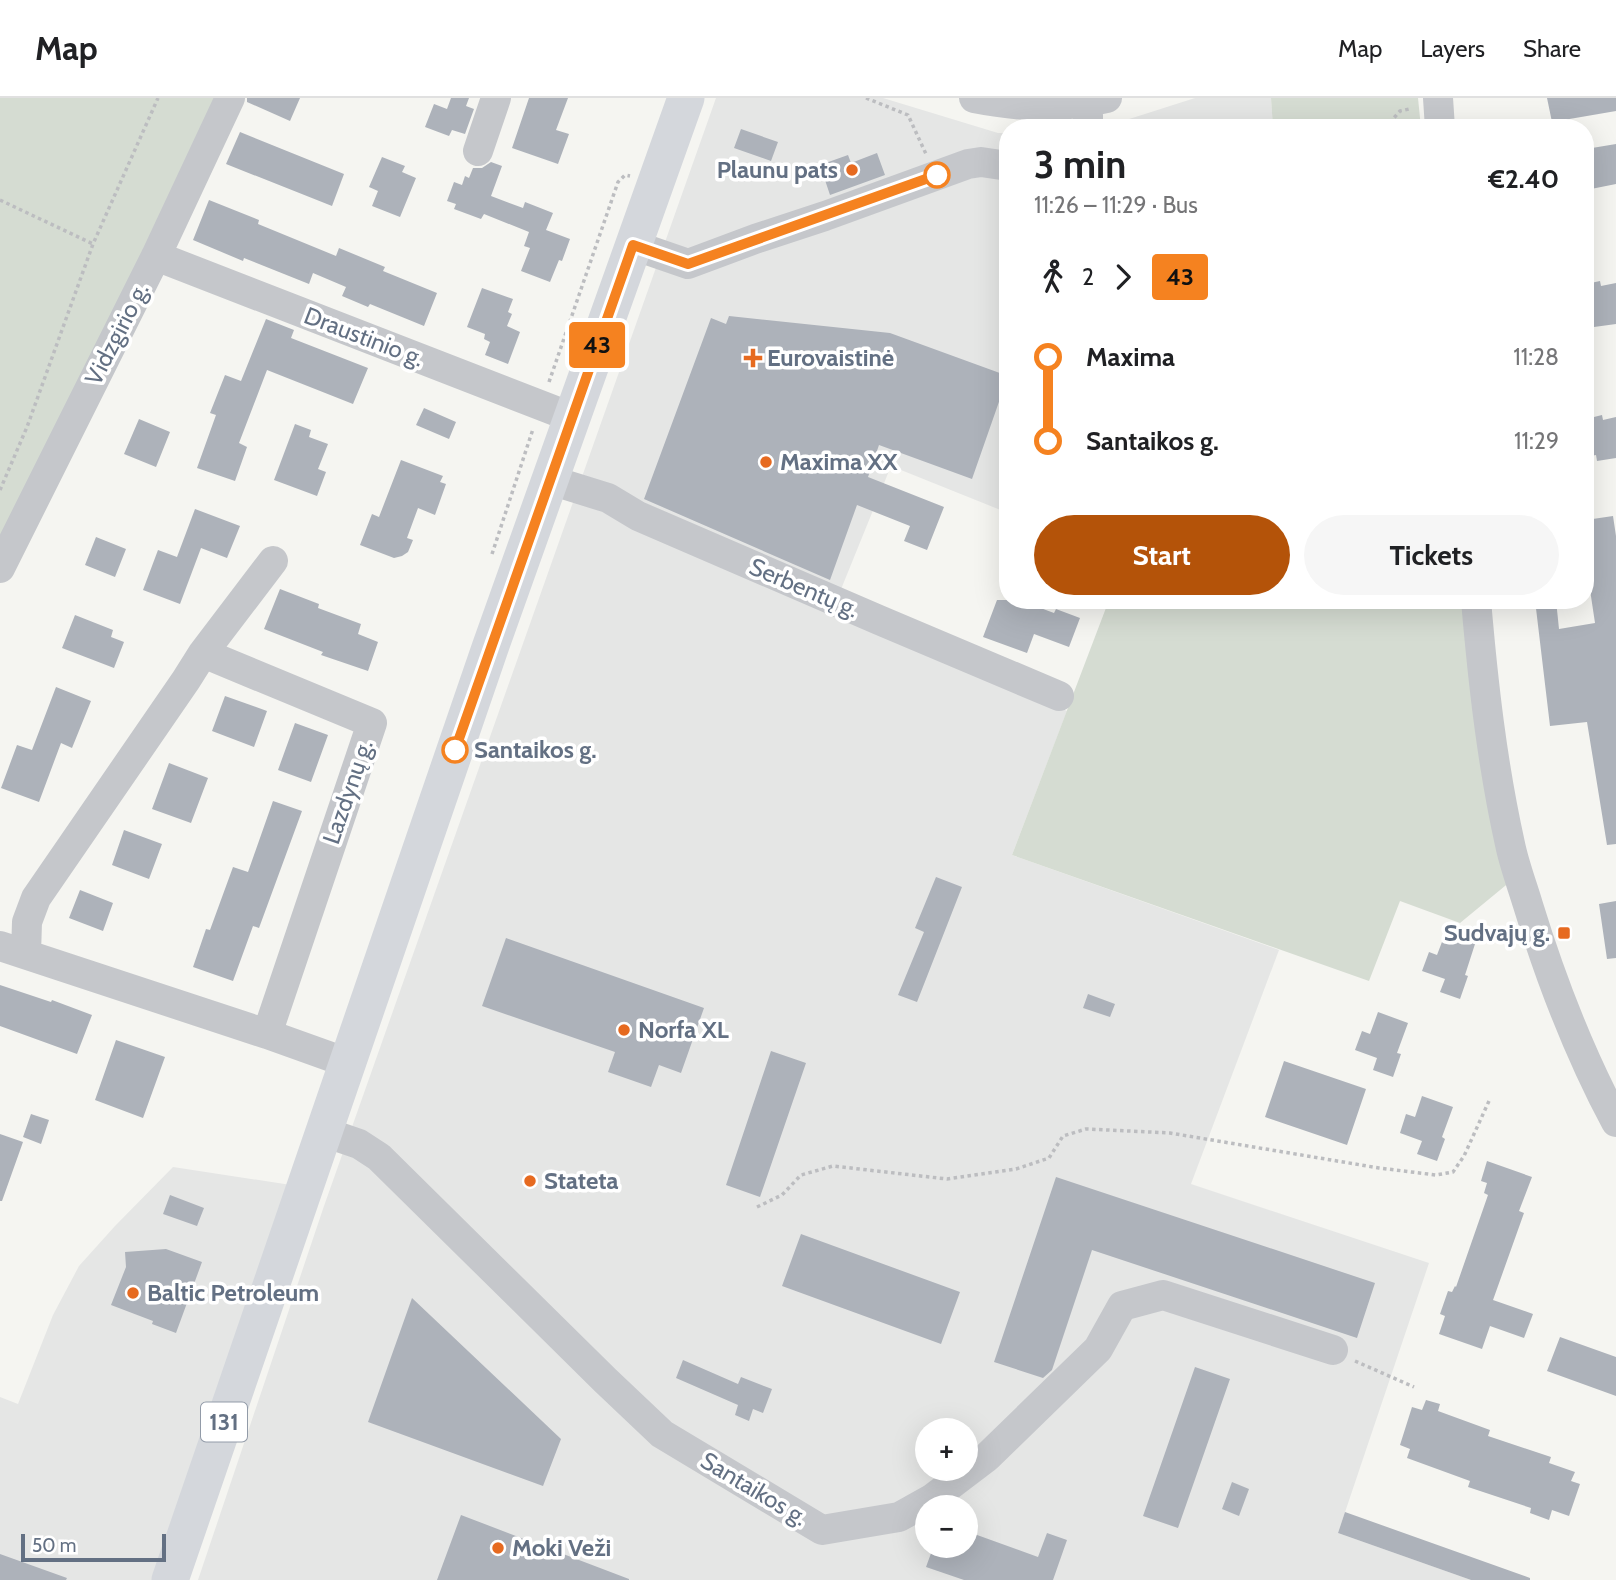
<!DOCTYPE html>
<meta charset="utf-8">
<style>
:root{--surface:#fff;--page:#f6f6f6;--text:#202124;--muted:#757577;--line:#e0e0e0;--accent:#b45309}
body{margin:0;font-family:Cabin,sans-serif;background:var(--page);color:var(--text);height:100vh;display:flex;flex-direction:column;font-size:26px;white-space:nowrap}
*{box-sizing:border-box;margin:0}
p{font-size:23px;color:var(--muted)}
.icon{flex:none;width:38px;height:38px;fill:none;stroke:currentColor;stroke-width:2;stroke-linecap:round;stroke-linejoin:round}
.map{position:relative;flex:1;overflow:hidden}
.panel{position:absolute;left:999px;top:21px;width:595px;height:490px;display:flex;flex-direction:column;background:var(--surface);border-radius:28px;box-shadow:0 7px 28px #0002}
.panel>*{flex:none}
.badge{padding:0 14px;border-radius:5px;font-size:24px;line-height:46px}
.fabs{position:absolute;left:915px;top:1320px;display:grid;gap:14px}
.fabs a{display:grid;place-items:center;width:63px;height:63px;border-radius:50%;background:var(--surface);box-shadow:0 7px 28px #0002;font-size:35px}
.scale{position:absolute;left:21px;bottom:18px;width:145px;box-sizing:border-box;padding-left:7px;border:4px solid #637083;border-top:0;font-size:19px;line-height:24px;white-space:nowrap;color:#637083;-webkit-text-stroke:5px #fff;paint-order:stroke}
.map>.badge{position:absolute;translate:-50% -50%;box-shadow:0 0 0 4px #fff}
.legs{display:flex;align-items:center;gap:10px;height:77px;padding:0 35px;font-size:23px}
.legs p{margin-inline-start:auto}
.overview{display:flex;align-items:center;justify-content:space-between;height:119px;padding:0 35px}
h1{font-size:38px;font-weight:800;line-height:52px}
.primary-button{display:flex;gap:14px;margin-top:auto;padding:14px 35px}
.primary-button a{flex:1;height:80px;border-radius:42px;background:var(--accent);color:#fff;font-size:28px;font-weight:800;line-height:80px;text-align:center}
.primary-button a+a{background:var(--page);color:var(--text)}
ul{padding:0 35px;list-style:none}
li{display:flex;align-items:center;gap:24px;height:84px;font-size:26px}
li i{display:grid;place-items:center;width:10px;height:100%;margin:0 9px;background:currentColor}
li i::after{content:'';width:18px;height:18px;margin:-9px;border:5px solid;border-radius:50%;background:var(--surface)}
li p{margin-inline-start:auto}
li:first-child i{background:linear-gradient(#0000 50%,currentColor 0)}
li:last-child i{background:linear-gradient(currentColor 50%,#0000 0)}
header{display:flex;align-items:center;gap:42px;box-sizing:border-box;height:98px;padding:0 35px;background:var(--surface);border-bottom:2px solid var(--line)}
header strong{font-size:33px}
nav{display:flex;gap:38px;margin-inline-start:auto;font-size:24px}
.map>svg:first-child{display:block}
</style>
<header>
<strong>Map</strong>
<nav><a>Map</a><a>Layers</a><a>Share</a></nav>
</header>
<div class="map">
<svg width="1616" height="1482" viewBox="0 0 1616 1482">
<rect width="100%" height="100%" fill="#f5f5f1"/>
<path fill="#e5e6e5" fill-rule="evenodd" d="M 716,0 L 883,0 L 998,35 L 1008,35 L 1008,415 L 891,368 L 833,511 L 931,551 L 1067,613 L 1012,757 L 1279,852 L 1191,1086 L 1429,1165 L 1338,1435 L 1471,1482 L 198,1482 L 324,1108 ZM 928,1332 L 966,1332 L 966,1370 L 928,1370 ZM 928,1409 L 966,1409 L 966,1447 L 928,1447 Z
M 1195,0 L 1271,0 L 1273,30 L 1084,30 L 1123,23 Z
M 173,1069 L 291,1087 L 155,1482 L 0,1482 L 0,1299 L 18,1306 L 53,1217 L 79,1168 L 115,1128 Z"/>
<path fill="#d5dcd2" d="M 0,0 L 216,0 L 0,453 Z
M 1271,0 L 1418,0 L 1421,30 L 1273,30 Z
M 1109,502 L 1465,502 L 1511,783 L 1460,825 L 1400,803 L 1369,883 L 1012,757 Z"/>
<path fill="#adb2ba" d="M 247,0 L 300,0 L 290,23 L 247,4 Z
M 451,0 L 469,0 L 466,8 L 474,11 L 465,36 L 452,32 L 449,38 L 425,29 L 434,6 L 447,11 Z
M 529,0 L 568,0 L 556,32 L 569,36 L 558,66 L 512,50 Z
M 1547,0 L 1616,0 L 1616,13 L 1552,24 Z
M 741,31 L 778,44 L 771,63 L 734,50 Z
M 240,34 L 344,76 L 332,108 L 226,66 Z
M 1616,46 L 1616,86 L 1586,92 L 1586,51 Z
M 877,55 L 885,77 L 830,97 L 820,67 L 848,57 L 851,65 Z
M 382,59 L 405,68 L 402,74 L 416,80 L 400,119 L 372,108 L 378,93 L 369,89 Z
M 491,64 L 502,68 L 491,98 L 523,110 L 525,104 L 553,115 L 546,132 L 570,141 L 562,163 L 559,162 L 550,184 L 521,173 L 530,150 L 524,148 L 529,134 L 484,116 L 481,121 L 454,111 L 456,106 L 447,103 L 454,84 L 462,87 L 465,78 L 469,80 L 473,70 L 482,70 Z
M 209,102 L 259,122 L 258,126 L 336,158 L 339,150 L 385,169 L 383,173 L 437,195 L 424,228 L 370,206 L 368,209 L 342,198 L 346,189 L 313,175 L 309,186 L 244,160 L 243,163 L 193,142 Z
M 1600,183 L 1601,188 L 1616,185 L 1616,226 L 1594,229 L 1594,223 L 1586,224 L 1586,186 Z
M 482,190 L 513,201 L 508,214 L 512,216 L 507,228 L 520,234 L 508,266 L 485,257 L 490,244 L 484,241 L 485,236 L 467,229 Z
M 729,218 L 890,235 L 1008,278 L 972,381 L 879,347 L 868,379 L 944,409 L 927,452 L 904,443 L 910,428 L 857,407 L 830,482 L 644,401 L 711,220 L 726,226 Z
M 266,221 L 294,232 L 291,240 L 368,270 L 353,306 L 267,272 L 239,345 L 247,349 L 235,383 L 197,370 L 216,317 L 210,315 L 225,277 L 241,283 Z
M 424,310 L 456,324 L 449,341 L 416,327 Z
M 1602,317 L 1603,322 L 1616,319 L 1616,360 L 1597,363 L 1596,357 L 1586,359 L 1586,321 Z
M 139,321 L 170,334 L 156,369 L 124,356 Z
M 295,326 L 311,332 L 309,339 L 328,346 L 318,371 L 326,374 L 317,398 L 274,382 Z
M 401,362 L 443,378 L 440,384 L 446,386 L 435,417 L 418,410 L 407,440 L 413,442 L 408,454 L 402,458 L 394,460 L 360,447 L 372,416 L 379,419 Z
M 195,411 L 240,428 L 227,460 L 201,450 L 180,506 L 143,492 L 158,452 L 177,459 Z
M 1613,418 L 1616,438 L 1616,746 L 1607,747 L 1587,624 L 1550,628 L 1535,502 L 1556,502 L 1559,531 L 1595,525 L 1586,465 L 1586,422 Z
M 96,439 L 126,451 L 115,479 L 85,467 Z
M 280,491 L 319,506 L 318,510 L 361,526 L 358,536 L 378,544 L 368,573 L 321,557 L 323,554 L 264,531 Z
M 997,502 L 1019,502 L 1054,515 L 1056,511 L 1080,520 L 1069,549 L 1034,536 L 1027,555 L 983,539 Z
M 75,517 L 113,532 L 111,539 L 124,544 L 114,570 L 62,550 Z
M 56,589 L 91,603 L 72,650 L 61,645 L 39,704 L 1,690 L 17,647 L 32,652 Z
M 225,598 L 267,613 L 254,649 L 212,633 Z
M 295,625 L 328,637 L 311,684 L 278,672 Z
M 169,665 L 208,680 L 191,725 L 152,711 Z
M 273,703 L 302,713 L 259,830 L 253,828 L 233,883 L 193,869 L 206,831 L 210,832 L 233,769 L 248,774 Z
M 124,732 L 162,746 L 149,781 L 112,767 Z
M 936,779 L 962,789 L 917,904 L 898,897 L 924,834 L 915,830 Z
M 80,792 L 113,805 L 103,833 L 69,820 Z
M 1616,803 L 1616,860 L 1607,861 L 1599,806 Z
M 1445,836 L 1475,846 L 1465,877 L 1468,878 L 1460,901 L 1440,894 L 1445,881 L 1422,873 L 1429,854 L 1437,857 Z
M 506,840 L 704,910 L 681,975 L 659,967 L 651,989 L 608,974 L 615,954 L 482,908 Z
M 0,887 L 51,904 L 52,902 L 92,917 L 77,956 L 0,928 Z
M 1088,896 L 1115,906 L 1110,919 L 1083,910 Z
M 1378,914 L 1408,925 L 1397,955 L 1401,956 L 1393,979 L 1373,972 L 1377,960 L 1355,952 L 1362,933 L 1370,936 Z
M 116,942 L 165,959 L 143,1020 L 95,1002 Z
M 771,953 L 806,965 L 760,1099 L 726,1087 Z
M 1284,963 L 1366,991 L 1347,1047 L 1265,1019 Z
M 1422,998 L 1453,1009 L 1442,1039 L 1445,1041 L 1437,1063 L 1417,1056 L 1422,1043 L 1400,1035 L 1406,1016 L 1415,1019 Z
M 31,1016 L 49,1022 L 41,1046 L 23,1039 Z
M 0,1036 L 23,1044 L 2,1103 L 0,1103 Z
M 1487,1063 L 1532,1079 L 1519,1113 L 1524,1115 L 1493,1202 L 1533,1216 L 1524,1240 L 1490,1228 L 1482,1251 L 1439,1236 L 1445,1218 L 1440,1216 L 1448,1193 L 1452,1194 L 1455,1188 L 1456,1189 L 1488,1097 L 1484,1095 L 1487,1085 L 1481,1083 Z
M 1056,1079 L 1375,1185 L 1357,1240 L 1092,1152 L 1052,1272 L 1043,1280 L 994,1264 Z
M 170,1097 L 204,1110 L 197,1128 L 163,1116 Z
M 801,1136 L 960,1194 L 941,1246 L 782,1188 Z
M 166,1151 L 202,1164 L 176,1235 L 152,1226 L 153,1223 L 111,1207 L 126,1169 L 125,1154 Z
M 412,1200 L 561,1341 L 543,1388 L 368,1324 Z
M 1560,1239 L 1616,1259 L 1616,1298 L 1547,1273 Z
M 683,1262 L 738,1286 L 741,1279 L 772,1291 L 763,1315 L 753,1311 L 749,1323 L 735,1317 L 738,1307 L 676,1280 Z
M 1195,1269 L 1230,1281 L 1178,1430 L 1143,1418 Z
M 1426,1302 L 1440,1306 L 1438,1313 L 1490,1332 L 1488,1338 L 1551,1359 L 1549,1365 L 1575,1374 L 1571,1383 L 1580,1386 L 1569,1418 L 1552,1412 L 1549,1422 L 1530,1415 L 1531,1410 L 1468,1389 L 1470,1383 L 1407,1360 L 1410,1351 L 1400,1347 L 1412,1309 L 1422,1312 Z
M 1232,1384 L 1249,1391 L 1239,1418 L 1222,1411 Z
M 1345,1414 L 1530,1480 L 1530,1482 L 1471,1482 L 1338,1435 Z
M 461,1417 L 629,1481 L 629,1482 L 437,1482 Z
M 966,1433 L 1038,1459 L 1047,1435 L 1067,1442 L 1053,1482 L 964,1482 L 926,1469 L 934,1447 L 966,1447 Z
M 0,1456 L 67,1480 L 66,1482 L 0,1482 Z"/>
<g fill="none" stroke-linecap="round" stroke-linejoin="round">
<path stroke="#bcbdc0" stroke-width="3.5" stroke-dasharray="3.5 3.5" stroke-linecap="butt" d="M 866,0 L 908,17 L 926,56
M 1385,30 L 1400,13 L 1409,11
M 0,102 L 93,146
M 549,284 L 618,84 L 625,77 L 630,78
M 0,392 L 27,329 L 93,146 L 158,0
M 492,456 L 533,331
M 757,1109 L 782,1097 L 801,1077 L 833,1068 L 947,1081 L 1016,1071 L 1049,1060 L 1063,1038 L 1086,1031 L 1170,1035 L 1379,1070 L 1436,1077 L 1453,1074 L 1464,1058 L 1489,1003
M 1355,1263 L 1414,1289"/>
<path stroke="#c5c7cb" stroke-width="30" d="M 974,0 C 1020,9 1061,11 1107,0
M 1438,0 L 1440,30
M 1088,5 L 1088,30
M 478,53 L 496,0
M 633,147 L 688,166 L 755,141 L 825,118 L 968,66 L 981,64 L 1008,68
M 156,158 L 571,319
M 550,382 L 608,400 L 638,418 L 879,522 L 1059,598
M 0,470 L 156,158 L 230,0
M 1476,502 C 1483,584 1492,665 1510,746 C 1514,766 1522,787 1528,807 C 1551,882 1579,955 1616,1024
M 203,555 L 372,625 L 267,936
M 0,848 L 267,936 L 348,965
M 26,856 L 27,824 L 36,800 L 186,582 L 203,555 L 273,463
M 324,1034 L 359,1046 L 379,1059 L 605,1282 L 662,1336 L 822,1432 L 899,1419 L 933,1400 L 987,1359 L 1098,1251 L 1122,1208 L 1163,1197 L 1333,1252"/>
<path stroke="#d4d7dc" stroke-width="37" d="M 170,1482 L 490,550 L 686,0"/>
</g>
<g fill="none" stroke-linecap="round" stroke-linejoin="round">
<g stroke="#fff" stroke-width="16">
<path id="line-1" d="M 455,652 L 633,147 L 688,166 L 937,77"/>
</g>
<use href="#line-1" stroke="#f58220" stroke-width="10"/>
</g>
<g fill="#e66a20" stroke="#fff" stroke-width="2.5">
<circle cx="852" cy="72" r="7"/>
<path d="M749.5 249.5h7v7h7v7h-7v7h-7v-7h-7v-7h7z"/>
<circle cx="766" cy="364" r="7"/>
<rect x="1557" y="828" width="14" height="14" rx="3.5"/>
<circle cx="624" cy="932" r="7"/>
<circle cx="530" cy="1083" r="7"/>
<circle cx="133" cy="1195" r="7"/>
<circle cx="498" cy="1450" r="7"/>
</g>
<g fill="#fff" stroke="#f58220" stroke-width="3.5">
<circle cx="937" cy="77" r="12"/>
<circle cx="455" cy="652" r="12"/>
</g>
<g text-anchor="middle" stroke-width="7" stroke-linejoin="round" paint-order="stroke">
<rect fill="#fff" stroke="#929ba8" stroke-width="2" x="201" y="1304.5" width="46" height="39" rx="5"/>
<g font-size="23" font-weight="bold" fill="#637083">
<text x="224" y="1332">131</text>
</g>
<g font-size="24" font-weight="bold" fill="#637083" stroke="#fff" text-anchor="start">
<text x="838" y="80" text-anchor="end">Plaunu pats</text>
<text x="767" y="268">Eurovaistinė</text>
<text x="780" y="372">Maxima XX</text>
<text x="1550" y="843" text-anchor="end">Sudvajų g.</text>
<text x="638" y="940">Norfa XL</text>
<text x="544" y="1091">Stateta</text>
<text x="147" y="1203">Baltic Petroleum</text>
<text x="512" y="1458">Moki Veži</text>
</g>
<g font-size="24" fill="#637083" stroke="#fff">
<text transform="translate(117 236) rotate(-63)" y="8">Vidzgirio g.</text>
<text transform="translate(364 239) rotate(21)" y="8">Draustinio g.</text>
<text transform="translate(804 490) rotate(23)" y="8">Serbentų g.</text>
<text transform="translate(348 694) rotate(-71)" y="8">Lazdynų g.</text>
<text transform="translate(754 1391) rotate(31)" y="8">Santaikos g.</text>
</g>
<g font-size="24" font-weight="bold" fill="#637083" stroke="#fff" text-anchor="start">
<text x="474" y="660">Santaikos g.</text>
</g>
</g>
</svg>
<div class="fabs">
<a>+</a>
<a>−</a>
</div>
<div class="scale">50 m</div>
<b class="badge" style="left:597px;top:247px;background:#f58220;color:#111">43</b>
<section class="panel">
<div class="overview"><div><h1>3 min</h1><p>11:26 – 11:29 · Bus</p></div><b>€2.40</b></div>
<div class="legs"><svg class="icon" aria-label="walk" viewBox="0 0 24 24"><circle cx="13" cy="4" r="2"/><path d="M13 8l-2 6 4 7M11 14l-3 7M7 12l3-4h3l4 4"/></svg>2<svg class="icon" aria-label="forward" viewBox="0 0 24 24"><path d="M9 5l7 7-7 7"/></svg><b class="badge" style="background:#f58220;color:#111">43</b></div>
<ul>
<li><i style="color:#f58220"></i><b>Maxima</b><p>11:28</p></li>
<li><i style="color:#f58220"></i><b>Santaikos g.</b><p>11:29</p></li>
</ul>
<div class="primary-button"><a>Start</a><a>Tickets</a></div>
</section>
</div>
